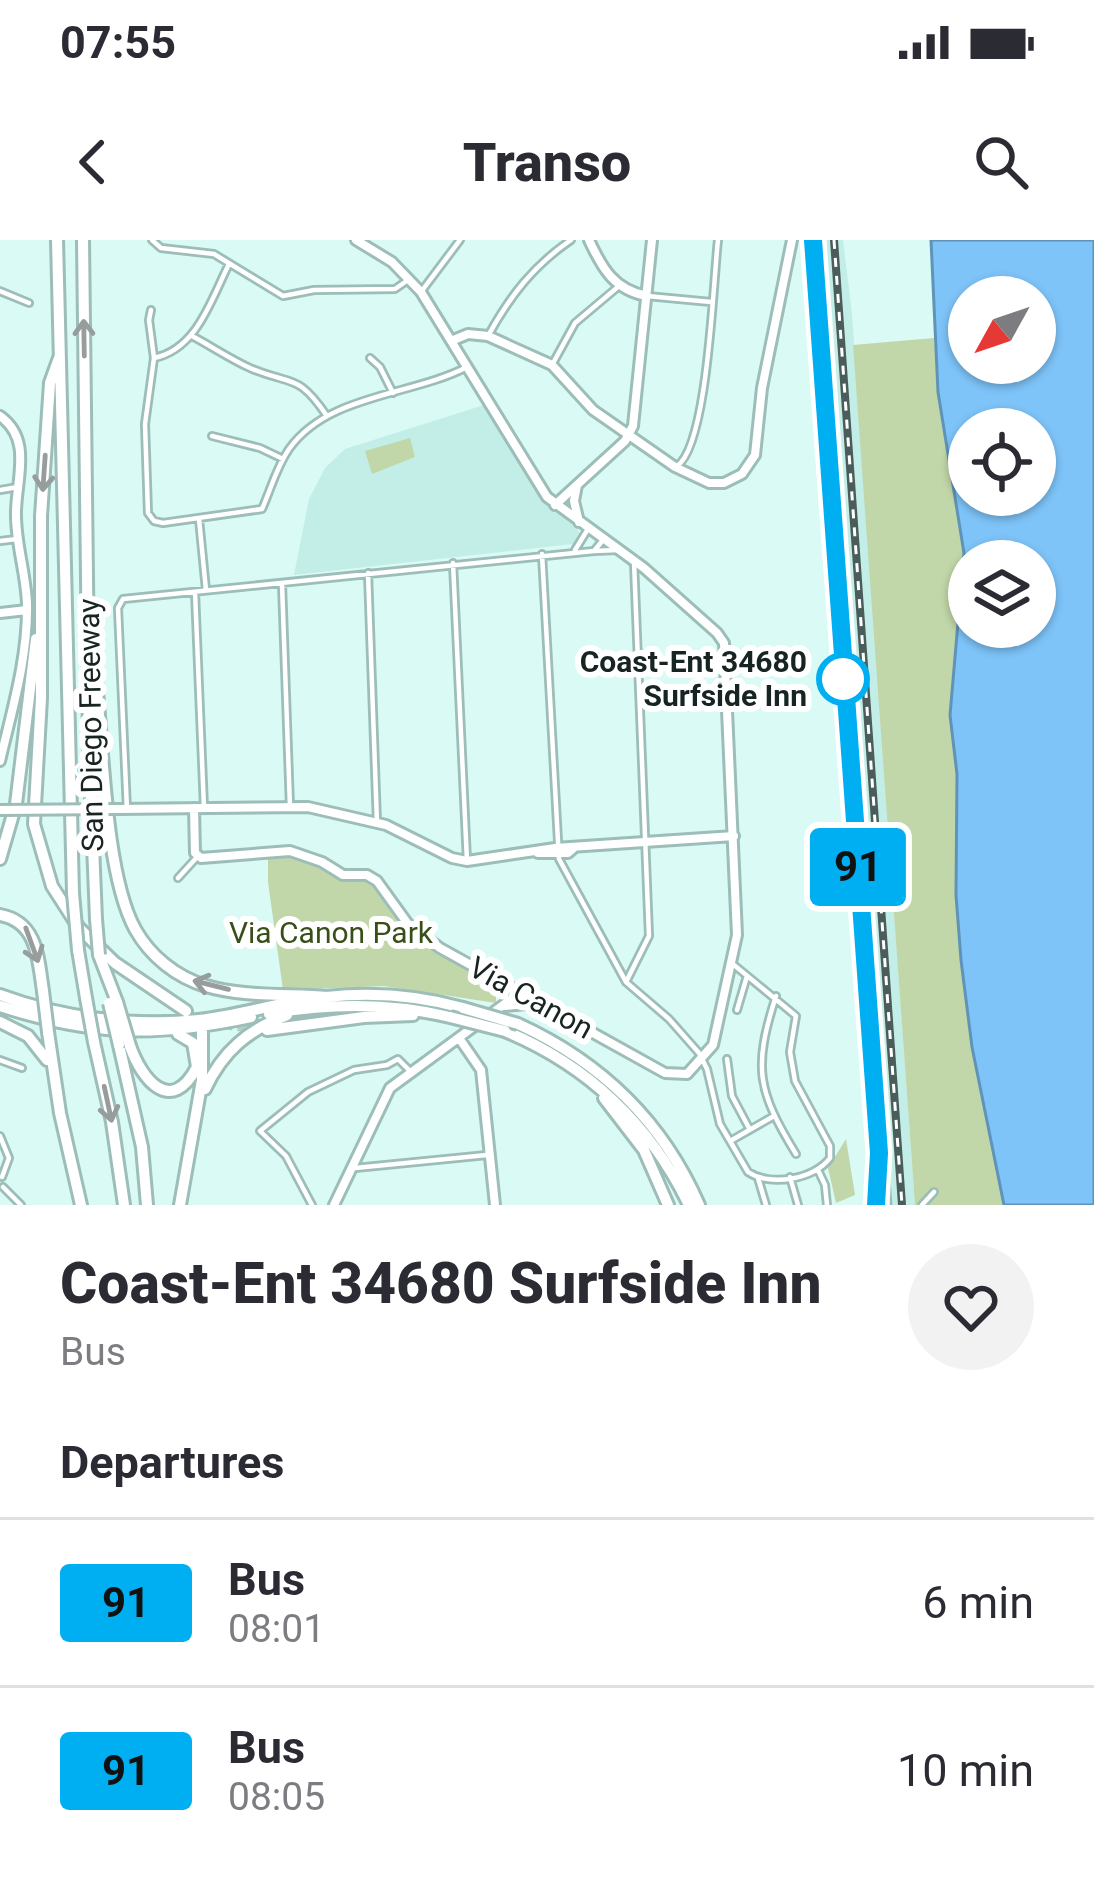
<!DOCTYPE html>
<style>
:root{--surface:#fff;--page:#f2f2f3;--text:#2b2b33;--muted:#7c7c81;--line:#e1e1e2}
body{margin:0;font-family:Roboto,sans-serif;background:var(--page);color:var(--text);height:100vh;display:flex;flex-direction:column;font-size:45px;white-space:nowrap}
*{box-sizing:border-box;margin:0}
p{font-size:39px;color:var(--muted)}
.icon{flex:none;width:66px;height:66px;fill:none;stroke:currentColor;stroke-width:2;stroke-linecap:round;stroke-linejoin:round}
.map{position:relative;height:965px;overflow:hidden}
.details{display:flex;flex-direction:column;background:var(--surface);flex:1}
.details>*{flex:none}
.badge{padding:0 24px;border-radius:9px;font-size:42px;line-height:78px}
.needle{width:78px;rotate:230deg}
.buttons{position:absolute;left:948px;top:36px;display:grid;gap:24px}
.buttons a{display:grid;place-items:center;width:108px;height:108px;border-radius:50%;background:var(--surface);box-shadow:0 3px 9px #0004;font-size:60px}
.map>.badge{position:absolute;translate:-50% -50%;box-shadow:0 0 0 6px #fff}
h2{padding:0 60px;font-size:45px;line-height:108px}
.round{display:grid;place-items:center;flex:none;width:126px;height:126px;border-radius:63px;background:var(--page)}
.summary{display:flex;align-items:center;justify-content:space-between;height:204px;padding:0 60px}
h1{font-size:57px;font-weight:800;line-height:90px}
ul{padding:0;list-style:none}
li{display:flex;align-items:center;gap:36px;height:168px;padding:0 60px;border-top:3px solid var(--line)}
li div{flex:1}
li b{display:block;font-size:45px}
li em{font-style:normal}
li .badge{min-width:132px;font-weight:700;text-align:center}
.status{display:flex;justify-content:space-between;align-items:center;height:84px;padding:0 60px;background:var(--surface);direction:ltr}
.status svg{height:33px;fill:currentColor}
header{display:flex;justify-content:space-between;align-items:center;height:156px;padding:0 60px;background:var(--surface);font-size:54px;font-weight:800}
.map>svg:first-child{display:block}
</style>
<div class="status"><b>07:55</b><svg viewBox="0 0 49 12"><path d="M0 12V9h3v3zM5 12V6h3v6zM10 12V3h3v9zM15 12V0h3v12zM26 1h20v11H26zM47 4h2v5h-2z"/></svg></div>
<header><svg class="icon" aria-label="back" viewBox="0 0 24 24"><path d="M15 5l-7 7 7 7"/></svg>Transo<svg class="icon" aria-label="search" viewBox="0 0 24 24"><circle cx="10" cy="10" r="6"/><path d="M15 15l6 6"/></svg></header>
<div class="map">
<svg width="1094" height="965" viewBox="0 0 1094 965">
<rect width="100%" height="100%" fill="#d9faf5"/>
<path fill="#c3eee7" d="M 825,0 L 843,0 L 852,74 L 915,965 L 892,965 Z
M 484,165 L 550,265 L 573,281 L 580,294 L 573,304 L 294,335 L 309,259 L 325,228 L 345,209 Z"/>
<path fill="#c2d7a9" d="M 934,98 L 942,185 L 960,271 L 964,313 L 950,475 L 957,534 L 956,655 L 961,719 L 972,807 L 1004,965 L 915,965 L 853,105 Z
M 410,198 L 415,217 L 372,234 L 365,211 Z
M 291,612 L 340,639 L 373,642 L 414,693 L 496,746 L 496,763 L 384,746 L 283,750 L 268,642 L 268,613 Z
M 846,899 L 855,955 L 836,963 L 828,928 Z"/>
<path fill="#7ec4f9" stroke="#5f94b8" stroke-width="3" fill-rule="evenodd" d="M 931,0 L 1094,0 L 1094,965 L 1004,965 L 972,807 L 961,720 L 956,655 L 957,534 L 950,475 L 964,313 L 938,152 ZM 969,57 L 1035,57 L 1035,123 L 969,123 ZM 969,189 L 1035,189 L 1035,255 L 969,255 ZM 969,321 L 1035,321 L 1035,387 L 969,387 Z"/>
<g fill="none" stroke-linecap="round" stroke-linejoin="round">
<path stroke="#b2cfcb" stroke-width="10" stroke-dasharray="10 5" stroke-linecap="butt" d="M 223,784 L 264,790"/>
<g stroke="#9dbdb8" stroke-width="10">
<path id="street" d="M 152,0 L 161,8 L 214,14 L 283,56 L 314,50 L 395,49 L 408,40
M 0,51 L 29,63
M 421,52 L 460,0
M 647,56 L 711,62
M 151,70 L 149,80 L 154,118 L 145,184 L 148,273 L 154,281 L 163,283 L 262,269 C 271,249 276,228 289,209 C 328,154 411,156 467,127
M 192,96 C 211,106 230,119 250,128 C 292,146 297,132 327,176
M 488,96 C 510,56 533,26 571,0
M 154,118 C 197,109 211,60 229,24
M 370,118 L 380,127 L 393,153
M 552,125 L 575,83 L 619,46
M 212,196 L 260,208 L 283,219
M 677,226 C 708,205 713,43 718,0
M 0,250 L 18,247
M 199,279 L 206,350
M 0,301 L 17,299
M 575,310 L 588,289
M 594,311 L 618,310
M 542,314 L 559,619 L 626,742 L 669,779 L 699,813 L 707,829 L 720,884 L 748,932 C 770,947 815,939 830,918 L 830,906 L 795,841 L 790,812 L 796,776 L 734,725
M 453,323 L 467,621
M 368,333 L 377,583
M 282,344 L 290,567
M 195,352 L 204,568
M 127,570 L 118,368 L 123,359 L 594,311 L 603,300
M 178,638 L 198,616
M 626,742 L 649,696 L 634,322
M 776,756 C 753,828 757,850 796,914
M 737,770 L 747,736
M 727,819 L 732,856 L 749,888
M 0,820 L 22,828
M 0,896 L 9,918 L 2,937
M 732,900 L 774,876
M 355,928 L 487,915
M 818,930 L 825,945 L 827,965
M 790,937 L 798,965
M 758,938 L 766,965
M 3,947 L 21,965
M 312,965 L 286,916 L 260,891 L 308,852 L 354,830 L 387,825 L 398,819 L 411,832
M 922,965 L 934,952"/>
</g>
<g stroke="#9dbdb8" stroke-width="14">
<path id="secondary" d="M 589,0 C 602,28 614,50 647,56
M 451,101 L 468,94 L 488,96 L 552,125 L 593,170 L 675,227 L 709,243 L 724,243 L 742,234 L 755,215 L 762,148 L 792,0
M 0,176 C 32,199 17,236 16,271 C 15,302 26,333 27,364 C 28,417 12,470 0,521
M 577,245 L 574,261 L 579,282
M 555,265 L 625,201 L 633,186 L 652,0
M 0,373 L 27,370
M 194,568 L 195,613 L 201,618 L 290,611 L 322,622 L 343,635 L 367,635 L 377,641 L 408,684 L 440,708 L 665,833 L 687,834 L 713,805 L 737,695 L 724,403 L 717,393 L 644,328 L 547,257 L 421,52 L 392,22 L 356,0
M 118,569 L 308,567 L 386,585 L 452,618 L 467,621 L 555,608 L 734,596
M 538,613 L 568,613 L 575,607
M 505,766 L 537,763
M 459,798 L 481,830 L 495,965
M 334,965 L 390,848 L 521,752"/>
</g>
<g stroke="#9dbdb8" stroke-width="15">
<path id="primary" d="M 813,0 L 885,965
M 876,965 L 877,930"/>
</g>
<g stroke="#9dbdb8" stroke-width="16">
<path id="highway" d="M 57,0 L 73,653
M 83,0 L 89,506 L 96,679
M 59,118 L 50,143 L 41,276 L 41,458 L 34,584 L 52,646 L 79,688 L 115,723 L 186,771
M 95,431 C 103,499 104,632 135,689 C 150,716 176,737 206,746 C 243,757 289,754 327,757
M 0,619 L 16,564 L 36,399
M 0,675 C 38,682 38,719 43,751
M 78,710 L 86,758
M 99,715 L 117,762
M 0,755 C 62,778 133,787 199,780 C 242,775 283,761 326,757 C 371,752 420,756 463,768
M 0,766 C 92,796 157,797 251,777
M 269,774 C 330,763 391,763 450,777
M 0,782 L 28,796 L 47,820
M 518,784 C 601,822 662,880 699,965
M 267,790 L 364,777 L 413,775
M 505,791 C 587,825 650,884 689,965
M 48,792 L 60,873 L 81,965
M 94,802 L 112,882 L 124,965
M 119,805 L 142,907 L 147,965
M 130,806 C 142,840 171,876 197,827 L 193,803 L 178,794
M 205,849 C 223,811 248,790 287,775
M 604,858 L 644,910 L 668,965
M 180,965 L 202,840 L 202,785"/>
</g>
<use href="#street" stroke="#fff" stroke-width="4.5"/>
<use href="#secondary" stroke="#fff" stroke-width="8"/>
<use href="#primary" stroke="#fff" stroke-width="9"/>
<use href="#highway" stroke="#fff" stroke-width="10"/>
<g stroke="#4a5d5a" stroke-width="8">
<path id="rail" d="M 834,0 L 902,965"/>
</g>
<use href="#rail" stroke="#fff" stroke-width="3" stroke-dasharray="9" stroke-linecap="butt"/>
<g stroke="#9dbdb8" stroke-width="14" stroke-linecap="butt">
<path id="secondary-bridge" d="M 0,570 L 118,569"/>
</g>
<g stroke="#9dbdb8" stroke-width="16" stroke-linecap="butt">
<path id="highway-bridge" d="M 73,653 L 78,710
M 96,679 L 99,715
M 43,751 L 48,792
M 86,758 L 94,802
M 117,762 L 130,806
M 109,763 L 119,805
M 463,768 L 518,784
M 450,777 L 505,791"/>
</g>
<use href="#secondary-bridge" stroke="#fff" stroke-width="8"/>
<use href="#highway-bridge" stroke="#fff" stroke-width="10"/>
</g>
<defs><path id="oneway-shaft" d="M-6 0H5M1.5-3L5.5 0L1.5 3" fill="none" stroke-width="1.6" stroke-linecap="round" stroke-linejoin="round" transform="scale(3)"/></defs>
<g stroke="#979c9c">
<use href="#oneway-shaft" transform="translate(84 98) rotate(-91)"/>
<use href="#oneway-shaft" transform="translate(44 233) rotate(94)"/>
<use href="#oneway-shaft" transform="translate(32 705) rotate(70)"/>
<use href="#oneway-shaft" transform="translate(211 745) rotate(-166)"/>
<use href="#oneway-shaft" transform="translate(108 864) rotate(78)"/>
</g>
<g fill="none" stroke-linecap="round" stroke-linejoin="round">
<g stroke="#fff" stroke-width="27">
<path id="line" d="M 813,0 L 879,913 L 876,965"/>
</g>
<use href="#line" stroke="#00aff2" stroke-width="18"/>
</g>
<circle fill="#fff" stroke="#00aff2" stroke-width="6" cx="843" cy="439" r="24"/>
<g text-anchor="middle" stroke-width="12" stroke-linejoin="round" paint-order="stroke">
<g font-size="30" font-weight="bold" fill="#172422" stroke="#fff" text-anchor="end">
<text x="807" y="432">Coast-Ent 34680<tspan x="807" dy="34">Surfside Inn</tspan></text>
</g>
<g font-size="30" fill="#172422" stroke="#fff">
<text transform="translate(91 485) rotate(-91)" y="10">San Diego Freeway</text>
<text transform="translate(531 758) rotate(29)" y="10">Via Canon</text>
</g>
<g font-size="30" fill="#3a4e1a" stroke="#fff">
<text x="331" y="703">Via Canon Park</text>
</g>
</g>
</svg>
<div class="buttons">
<a><svg class="needle" viewBox="-14 -14 28 28"><path d="M0-13l5 13h-10z" fill="#e53935"/><path d="M0 13l5-13h-10z" fill="#7c7c81"/></svg></a>
<a><svg class="icon" aria-label="locate" viewBox="0 0 24 24"><circle cx="12" cy="12" r="6"/><path d="M12 2v4M12 18v4M2 12h4M18 12h4"/></svg></a>
<a><svg class="icon" aria-label="layers" viewBox="0 0 24 24"><path d="M12 4l9 5-9 5-9-5zM3 14l9 5 9-5"/></svg></a>
</div>
<b class="badge" style="left:858px;top:627px;background:#00aff2;color:#111">91</b>
</div>
<section class="details">
<div class="summary"><div><h1>Coast-Ent 34680 Surfside Inn</h1><p>Bus</p></div><a class="round"><svg class="icon" aria-label="heart" viewBox="0 0 24 24"><path d="M12 20l-8-8c-3-5 5-10 8-4 3-6 11-1 8 4z"/></svg></a></div>
<h2>Departures</h2>
<ul>
<li><span class="badge" style="background:#00aff2;color:#111">91</span><div><b>Bus</b><p>08:01</p></div><em>6 min</em></li>
<li><span class="badge" style="background:#00aff2;color:#111">91</span><div><b>Bus</b><p>08:05</p></div><em>10 min</em></li>
</ul>
</section>
